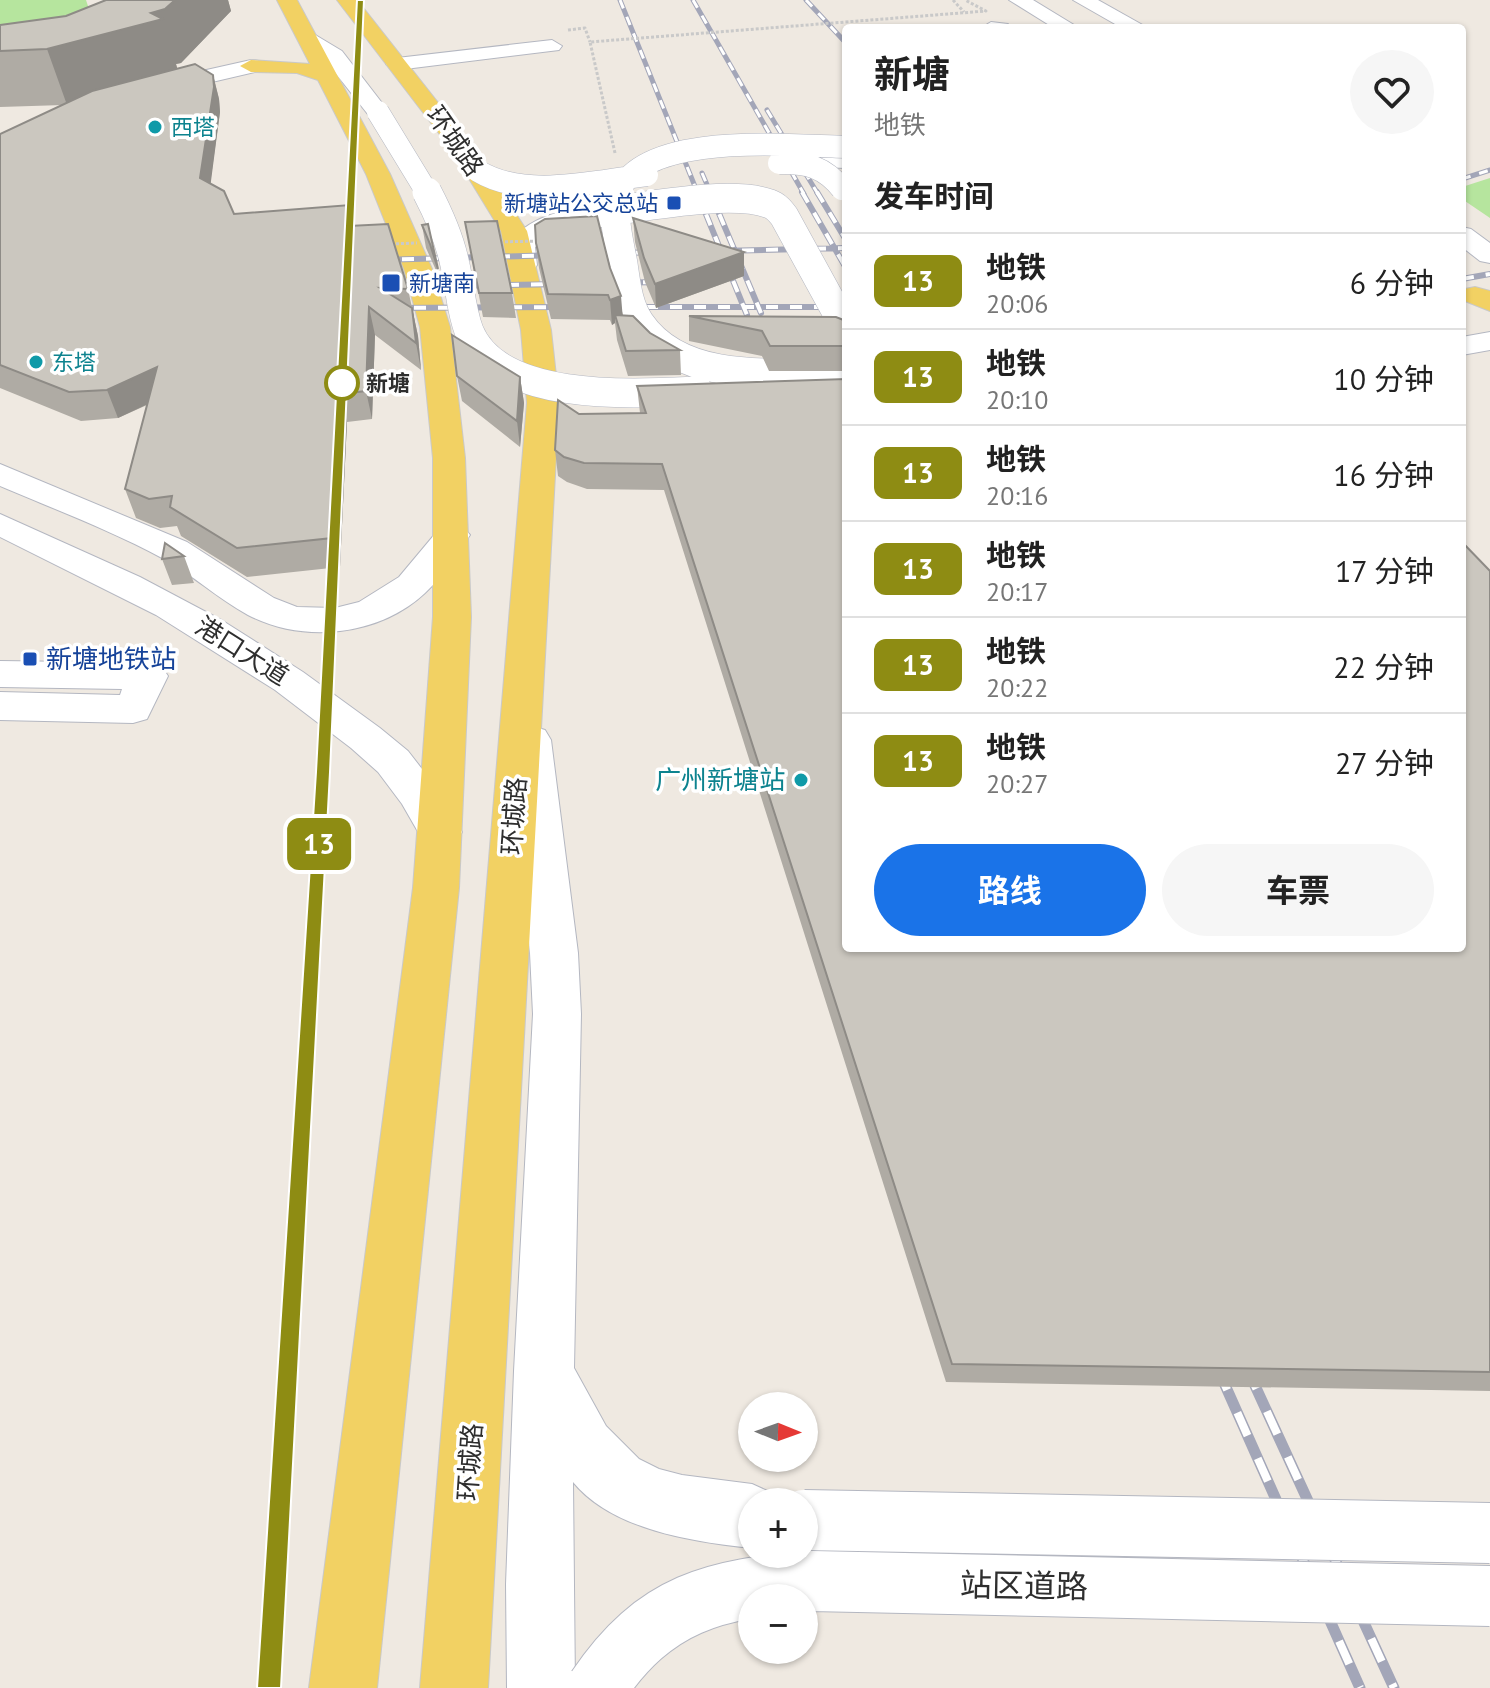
<!DOCTYPE html>
<html lang="zh">
<meta charset="utf-8">
<style>
:root{--surface:#fff;--page:#f6f6f6;--text:#222;--muted:#767676;--line:#e0e0e0;--accent:#1a73e8}
body{margin:0;font-family:"PT Sans","Noto Sans SC",sans-serif;background:var(--page);color:var(--text);height:100vh;display:flex;flex-direction:column;font-size:30px;white-space:nowrap}
*{box-sizing:border-box;margin:0}
p{font-size:26px;color:var(--muted)}
.icon{flex:none;width:44px;height:44px;fill:none;stroke:currentColor;stroke-width:2;stroke-linecap:round;stroke-linejoin:round}
.map{position:relative;flex:1;overflow:hidden}
.side{position:absolute;left:842px;top:24px;width:624px;height:928px;display:flex;flex-direction:column;background:var(--surface);border-radius:8px;box-shadow:0 2px 6px #0004}
.side>*{flex:none}
.badge{padding:0 16px;border-radius:12px;font-size:28px;line-height:52px}
.needle{width:52px;rotate:91deg}
.fabs{position:absolute;left:738px;top:1392px;display:grid;gap:16px}
.fabs a{display:grid;place-items:center;width:80px;height:80px;border-radius:50%;background:var(--surface);box-shadow:0 2px 6px #0004;font-size:40px}
.map>.badge{position:absolute;translate:-50% -50%;box-shadow:0 0 0 4px #fff}
h2{padding:0 32px;font-size:30px;line-height:72px}
.round{display:grid;place-items:center;flex:none;width:84px;height:84px;border-radius:42px;background:var(--page)}
.summary{display:flex;align-items:center;justify-content:space-between;height:136px;padding:0 32px}
h1{font-size:38px;font-weight:700;line-height:60px}
.button{display:flex;gap:16px;margin-top:auto;padding:16px 32px}
.button a{flex:1;height:92px;border-radius:48px;background:var(--accent);color:#fff;font-size:32px;font-weight:700;line-height:92px;text-align:center}
.button a+a{background:var(--page);color:var(--text)}
ul{padding:0;list-style:none}
li{display:flex;align-items:center;gap:24px;height:96px;padding:0 32px;border-top:2px solid var(--line)}
li div{flex:1}
li b{display:block;font-size:30px}
li em{font-style:normal}
li .badge{min-width:88px;font-weight:700;text-align:center}
.map>svg:first-child{display:block}
</style>
<div class="map">
<svg width="1490" height="1688" viewBox="0 0 1490 1688">
<rect width="100%" height="100%" fill="#efe9e1"/>
<path fill="#b6e59e" d="M 0,0 L 86,0 L 94,24 L 0,55 Z
M 1490,178 L 1490,218 L 1462,199 L 1462,187 Z"/>
<g fill="none" stroke-linecap="round" stroke-linejoin="round">
<g stroke="#b4b7c1" stroke-width="2">
<path id="minor" d="M 1009,0 L 1033,0 L 1079,28 L 1054,28 Z
M 1073,0 L 1098,0 L 1148,28 L 1122,28 Z
M 991,22 L 1008,24 L 1011,28 L 981,28 Z
M 307,30 L 342,51 L 389,112 L 386,117 L 370,117 L 326,61 L 300,40 L 297,36 Z
M 552,40 L 562,46 L 559,50 L 397,70 L 386,64 L 397,58 Z
M 251,60 L 259,61 L 262,66 L 259,71 L 152,96 L 141,89 L 144,84 Z
M 800,154 L 846,154 L 846,168 L 791,166 L 788,161 L 791,156 Z
M 596,205 L 605,208 L 609,213 L 605,218 L 564,228 L 535,247 L 537,265 L 533,271 L 513,271 L 509,265 L 508,245 C 527,217 564,209 596,205 Z
M 1462,227 L 1471,229 L 1490,243 L 1490,263 L 1480,261 L 1462,247 Z
M 1490,332 L 1490,350 L 1462,355 L 1462,337 Z
M 0,464 L 187,542 L 274,598 L 297,607 L 335,608 L 359,602 L 399,577 L 440,528 L 452,524 L 464,528 L 470,535 C 456,555 443,576 425,593 C 379,636 304,644 248,615 C 218,599 192,574 162,558 C 110,530 54,509 0,486 Z
M 0,514 L 140,577 L 223,621 L 303,672 L 380,728 L 408,751 L 432,782 L 462,832 L 455,844 L 440,848 L 425,844 L 402,804 L 378,772 L 351,748 L 275,690 L 156,615 L 0,537 Z
M 0,661 L 148,663 L 162,667 L 168,676 L 147,719 L 133,723 L 0,720 L 0,692 L 120,695 L 122,689 L 0,687 Z
M 531,726 L 545,730 L 551,740 L 578,953 L 581,1014 L 574,1368 L 606,1426 L 639,1459 L 659,1469 L 682,1475 L 752,1484 L 774,1494 L 778,1502 L 752,1502 L 752,1548 C 694,1542 612,1530 573,1482 L 575,1688 L 507,1688 L 506,1584 L 514,1371 L 533,1014 L 530,953 L 511,740 L 517,730 Z"/>
</g>
<g stroke="#c9c9c9" stroke-width="2">
<path id="major" d="M 277,0 L 297,0 L 390,174 L 432,269 L 450,327 L 465,458 L 471,617 L 459,888 L 377,1688 L 309,1688 L 413,888 L 433,617 L 433,458 L 420,327 L 404,269 L 366,174 L 318,80 L 297,73 L 251,72 L 240,66 L 251,60 L 310,64 Z
M 337,0 L 357,0 L 469,142 L 527,231 L 551,330 L 559,403 L 488,1688 L 420,1688 L 527,403 L 521,330 L 501,231 L 451,149 Z
M 1475,287 L 1490,291 L 1490,311 L 1465,301 L 1462,297 L 1465,289 Z"/>
</g>
<path stroke="#c9c9c9" stroke-width="3" stroke-dasharray="3 2" stroke-linecap="butt" d="M 953,0 L 964,12
M 568,30 L 585,28 L 590,42"/>
<use href="#minor" fill="#fff" fill-rule="evenodd"/>
<use href="#major" fill="#f2d163" fill-rule="evenodd"/>
<g stroke="#a3a6b8" stroke-width="5">
<path id="rail-far2" d="M 620,0 L 698,194
M 693,0 L 804,194
M 806,0 L 846,43
M 767,110 L 818,194
M 702,173 L 711,194
M 1462,179 L 1490,170"/>
</g>
<g stroke="#a3a6b8" stroke-width="6">
<path id="rail-far1" d="M 697,192 L 747,315
M 710,192 L 761,313
M 802,192 L 846,268
M 817,192 L 846,240
M 718,251 L 846,248
M 586,254 L 658,252
M 378,260 L 558,255
M 1462,279 L 1490,274
M 595,283 L 667,282
M 387,287 L 563,284
M 598,307 L 846,307
M 390,308 L 570,307
M 778,350 L 802,401
M 764,352 L 787,403"/>
</g>
<g stroke="#a3a6b8" stroke-width="11">
<path id="rail" d="M 1246,1366 L 1394,1688
M 1217,1367 L 1360,1688"/>
</g>
<use href="#rail-far2" stroke="#fff" stroke-width="3" stroke-dasharray="9" stroke-linecap="butt"/>
<use href="#rail-far1" stroke="#fff" stroke-width="4" stroke-dasharray="12" stroke-linecap="butt"/>
<use href="#rail" stroke="#fff" stroke-width="8" stroke-dasharray="25" stroke-linecap="butt"/>
<g stroke="#b4b7c1" stroke-width="23" stroke-linecap="butt">
<path id="minor-bridge-far2" d="M 378,112 L 428,194
M 779,163 C 806,162 825,167 842,189
M 478,171 C 526,200 594,181 647,175
M 618,194 C 642,130 791,146 846,147"/>
</g>
<g stroke="#b4b7c1" stroke-width="30" stroke-linecap="butt">
<path id="minor-bridge-far1" d="M 427,192 C 439,215 450,240 455,265 C 460,287 461,310 469,331 C 498,403 635,394 698,391
M 619,192 C 611,215 619,241 623,264 C 626,284 628,306 640,323 C 683,386 780,372 846,371
M 596,213 C 639,208 731,189 770,204 C 776,206 780,211 784,216 L 846,329"/>
</g>
<g stroke="#b4b7c1" stroke-width="62" stroke-linecap="butt">
<path id="minor-bridge" d="M 804,1520 L 1490,1533
M 597,1688 C 655,1602 714,1589 812,1581 L 1490,1596"/>
</g>
<path stroke="#c9c9c9" stroke-width="3" stroke-dasharray="3 2" stroke-linecap="butt" d="M 615,153 L 590,42 L 986,11 L 965,0
M 495,242 L 541,241
M 391,244 L 417,243"/>
<use href="#minor-bridge-far2" stroke="#fff" stroke-width="22"/>
<use href="#minor-bridge-far1" stroke="#fff" stroke-width="29"/>
<use href="#minor-bridge" stroke="#fff" stroke-width="60"/>
</g>
<path fill="#afaba4" d="M 105,0 L 228,0 L 231,11 L 181,63 L 176,64 L 177,69 L 213,75 L 219,99 L 220,112 L 210,184 L 234,214 L 350,205 L 355,226 L 408,289 L 418,336 L 421,370 L 375,335 L 372,419 L 347,422 L 340,567 L 247,577 L 181,536 L 177,526 L 160,528 L 136,518 L 125,489 L 147,405 L 118,418 L 81,421 L 0,388 L 0,134 L 63,105 L 0,107 L 0,25 L 66,16 Z
M 597,216 L 623,315 L 650,333 L 680,350 L 681,375 L 628,376 L 617,340 L 615,323 L 612,325 L 610,320 L 551,319 L 539,268 L 536,243 Z
M 633,218 L 744,276 L 656,308 L 645,282 L 635,242 Z
M 465,222 L 512,293 L 516,318 L 483,317 Z
M 428,224 L 438,269 L 443,293 L 435,268 L 426,248 L 422,225 Z
M 689,316 L 846,321 L 846,371 L 769,371 L 762,356 L 689,341 Z
M 457,376 L 520,377 L 524,403 L 520,447 L 462,401 Z
M 637,386 L 1490,571 L 1490,1391 L 946,1382 L 664,490 L 587,489 L 567,482 L 558,476 L 555,450 L 579,414 L 640,413 Z
M 184,556 L 194,583 L 172,585 L 162,559 Z"/>
<path fill="#8e8b86" d="M 175,0 L 228,0 L 231,11 L 181,63 L 176,64 L 179,74 L 67,105 L 47,49 L 151,13 Z
M 213,75 L 219,99 L 220,112 L 208,204 L 200,178 Z
M 350,205 L 356,231 L 349,226 Z
M 744,252 L 744,276 L 656,308 L 655,284 Z
M 621,296 L 623,320 L 615,315 L 615,323 L 612,325 L 610,300 Z
M 369,307 L 375,335 L 372,419 L 366,391 Z
M 412,308 L 418,336 L 421,370 L 416,343 Z
M 157,367 L 167,395 L 118,418 L 107,390 Z
M 520,377 L 524,403 L 520,447 L 517,421 Z
M 340,394 L 347,422 L 340,567 L 332,538 Z"/>
<path fill="#cbc7bf" stroke="#8e8b86" stroke-width="2" d="M 106,0 L 175,0 L 165,9 L 151,13 L 163,19 L 47,49 L 0,51 L 0,25 L 66,16 Z
M 195,64 L 213,75 L 214,87 L 200,178 L 224,191 L 234,214 L 350,205 L 349,226 L 388,224 L 408,289 L 380,288 L 412,308 L 416,343 L 369,307 L 366,391 L 340,394 L 332,538 L 237,548 L 170,507 L 172,496 L 149,499 L 125,489 L 157,367 L 107,390 L 69,392 L 0,365 L 0,134 L 92,91 Z
M 597,216 L 610,268 L 621,296 L 610,300 L 608,295 L 548,294 L 536,243 L 535,225 L 545,219 Z
M 633,218 L 744,252 L 655,284 L 644,258 Z
M 497,221 L 512,293 L 479,293 L 465,222 Z
M 428,224 L 438,269 L 430,244 L 422,225 Z
M 615,315 L 633,316 L 650,333 L 680,350 L 626,351 Z
M 689,316 L 836,317 L 846,321 L 846,346 L 770,346 L 762,331 Z
M 452,335 L 520,377 L 517,421 L 457,376 Z
M 846,379 L 846,948 L 1462,948 L 1462,542 L 1490,571 L 1490,1372 L 952,1364 L 662,464 L 584,463 L 564,457 L 555,450 L 558,400 L 579,414 L 646,413 L 637,386 Z
M 165,543 L 184,556 L 162,559 Z"/>
<path fill="#8e8c13" stroke="#fff" stroke-width="2" d="M 357,0 L 364,0 L 330,772 L 281,1688 L 257,1688 L 316,772 Z"/>
<g fill="#0f9aa8" stroke="#fff" stroke-width="3">
<circle cx="155" cy="127" r="8"/>
<circle cx="36" cy="362" r="8"/>
<circle cx="801" cy="780" r="8"/>
</g>
<g fill="#1a4fb4" stroke="#fff" stroke-width="3">
<rect x="666" y="195" width="16" height="16" rx="4"/>
<rect x="381" y="273" width="20" height="20" rx="4"/>
<rect x="22" y="651" width="16" height="16" rx="4"/>
</g>
<circle fill="#fff" stroke="#8e8c13" stroke-width="4" cx="342" cy="383" r="16"/>
<g text-anchor="middle" stroke-width="7" stroke-linejoin="round" paint-order="stroke">
<g font-size="22" fill="#0d838f" stroke="#fff" text-anchor="start">
<text x="171" y="135">西塔</text>
<text x="52" y="370">东塔</text>
</g>
<g font-size="22" fill="#164399" stroke="#fff" text-anchor="end">
<text x="658" y="211">新塘站公交总站</text>
<text x="409" y="291" text-anchor="start">新塘南</text>
</g>
<g font-size="22" font-weight="bold" fill="#2e2e2e" stroke="#fff" text-anchor="start">
<text x="366" y="391">新塘</text>
</g>
<g font-size="26" fill="#2e2e2e" stroke="#fff">
<text transform="translate(455 141) rotate(55)" y="9">环城路</text>
<text transform="translate(242 651) rotate(32)" y="9">港口大道</text>
<text transform="translate(514 816) rotate(-86)" y="9">环城路</text>
<text transform="translate(470 1462) rotate(-86)" y="9">环城路</text>
</g>
<g font-size="26" fill="#164399" stroke="#fff" text-anchor="start">
<text x="46" y="668">新塘地铁站</text>
</g>
<g font-size="26" fill="#0d838f" stroke="#fff" text-anchor="end">
<text x="785" y="789">广州新塘站</text>
</g>
<g font-size="32" fill="#2e2e2e" stroke="#fff">
<text transform="translate(1024 1586) rotate(1)" y="11">站区道路</text>
</g>
</g>
</svg>
<div class="fabs">
<a><svg class="needle" viewBox="-14 -14 28 28"><path d="M0-13l5 13h-10z" fill="#e53935"/><path d="M0 13l5-13h-10z" fill="#767676"/></svg></a>
<a>+</a>
<a>−</a>
</div>
<b class="badge" style="left:319px;top:844px;background:#8e8c13;color:#fff">13</b>
<section class="side">
<div class="summary"><div><h1>新塘</h1><p>地铁</p></div><a class="round"><svg class="icon" aria-label="heart" viewBox="0 0 24 24"><path d="M12 20l-8-8c-3-5 5-10 8-4 3-6 11-1 8 4z"/></svg></a></div>
<h2>发车时间</h2>
<ul>
<li><span class="badge" style="background:#8e8c13;color:#fff">13</span><div><b>地铁</b><p>20:06</p></div><em>6 分钟</em></li>
<li><span class="badge" style="background:#8e8c13;color:#fff">13</span><div><b>地铁</b><p>20:10</p></div><em>10 分钟</em></li>
<li><span class="badge" style="background:#8e8c13;color:#fff">13</span><div><b>地铁</b><p>20:16</p></div><em>16 分钟</em></li>
<li><span class="badge" style="background:#8e8c13;color:#fff">13</span><div><b>地铁</b><p>20:17</p></div><em>17 分钟</em></li>
<li><span class="badge" style="background:#8e8c13;color:#fff">13</span><div><b>地铁</b><p>20:22</p></div><em>22 分钟</em></li>
<li><span class="badge" style="background:#8e8c13;color:#fff">13</span><div><b>地铁</b><p>20:27</p></div><em>27 分钟</em></li>
</ul>
<div class="button"><a>路线</a><a>车票</a></div>
</section>
</div>
